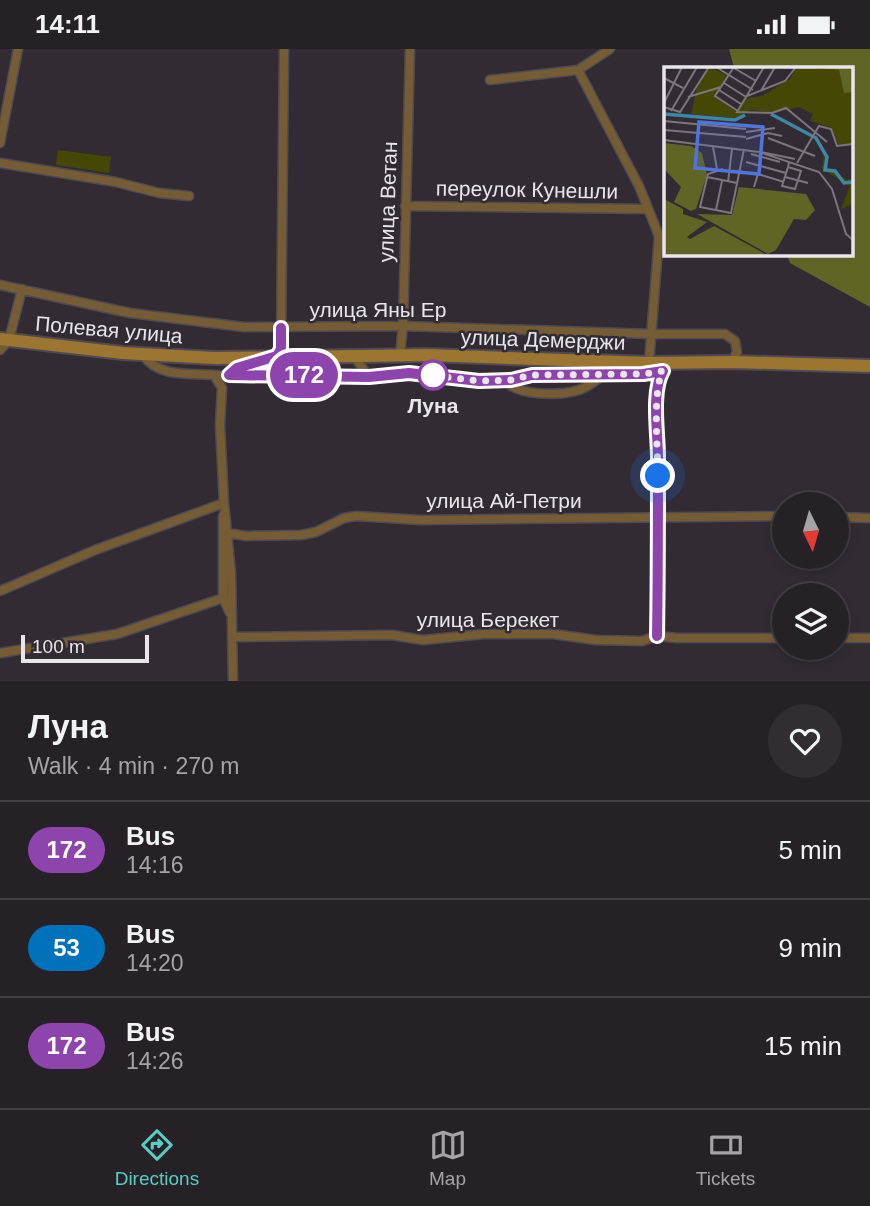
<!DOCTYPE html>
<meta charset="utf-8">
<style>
:root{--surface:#262027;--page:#322d33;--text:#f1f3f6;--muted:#a4a3a7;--line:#423e44;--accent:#56cec3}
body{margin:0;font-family:Arial,sans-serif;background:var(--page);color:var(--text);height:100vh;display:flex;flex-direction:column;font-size:26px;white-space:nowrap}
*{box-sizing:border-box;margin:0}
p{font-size:23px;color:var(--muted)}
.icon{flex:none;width:38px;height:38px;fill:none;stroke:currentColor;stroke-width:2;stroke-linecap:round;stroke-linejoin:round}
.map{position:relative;height:632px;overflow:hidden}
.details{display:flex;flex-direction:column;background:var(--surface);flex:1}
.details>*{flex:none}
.badge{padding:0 14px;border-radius:23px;font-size:24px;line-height:46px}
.needle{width:46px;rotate:175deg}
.fabs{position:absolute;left:772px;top:443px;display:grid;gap:14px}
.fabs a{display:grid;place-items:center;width:77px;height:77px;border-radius:50%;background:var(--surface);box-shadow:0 4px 10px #0003,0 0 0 2px var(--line);font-size:35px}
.scale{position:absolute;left:21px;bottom:18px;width:128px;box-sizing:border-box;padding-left:7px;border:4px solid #eae5eb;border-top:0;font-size:19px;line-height:24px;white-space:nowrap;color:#eae5eb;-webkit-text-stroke:5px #322b34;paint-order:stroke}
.you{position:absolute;width:35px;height:35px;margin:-18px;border:5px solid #fff;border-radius:50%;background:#1a73e8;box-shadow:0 0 0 10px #1a73e833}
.map>.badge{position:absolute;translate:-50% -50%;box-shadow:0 0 0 4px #fff}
.round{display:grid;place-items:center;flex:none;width:74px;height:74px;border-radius:37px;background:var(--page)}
.headline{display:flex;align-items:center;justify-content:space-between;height:119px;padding:0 28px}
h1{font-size:33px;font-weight:800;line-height:52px}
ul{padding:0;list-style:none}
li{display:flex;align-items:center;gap:21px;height:98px;padding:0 28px;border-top:2px solid var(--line)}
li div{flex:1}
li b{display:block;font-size:26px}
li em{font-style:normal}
li .badge{min-width:77px;font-weight:700;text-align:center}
.status{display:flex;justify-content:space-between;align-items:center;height:49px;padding:0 35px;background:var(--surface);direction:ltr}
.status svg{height:19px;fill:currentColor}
.tab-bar{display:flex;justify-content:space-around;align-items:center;height:98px;border-top:2px solid var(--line);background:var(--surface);font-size:19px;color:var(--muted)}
.tab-bar a{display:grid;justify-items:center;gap:4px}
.tab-bar .active{color:var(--accent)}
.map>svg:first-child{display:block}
</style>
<div class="status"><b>14:11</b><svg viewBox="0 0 49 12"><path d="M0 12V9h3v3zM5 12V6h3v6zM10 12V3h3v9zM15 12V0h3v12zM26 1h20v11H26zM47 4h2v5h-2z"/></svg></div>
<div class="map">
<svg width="870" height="632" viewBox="0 0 870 632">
<rect width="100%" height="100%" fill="#322b34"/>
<path fill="#454804" d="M 58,101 L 111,108 L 109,124 L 56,116 Z"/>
<path fill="#606425" d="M 729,0 L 870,0 L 870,258 L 790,214 L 787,205 L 851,205 L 851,19 L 734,19 Z"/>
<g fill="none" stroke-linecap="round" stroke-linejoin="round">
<g stroke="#4f4951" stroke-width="11">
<path id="minor" d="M 578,21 L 639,137 L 659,187 L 649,314
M 490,31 L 578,21 L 610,0
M 0,94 L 18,0
M 0,114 L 116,133 L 159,144 L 189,147
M 405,157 L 648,160
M 0,236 L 130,264 L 244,278 L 403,277 L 653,285 L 725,285 L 735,292 L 737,303 L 732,313
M 0,301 L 9,291 L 22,240
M 143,306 C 159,329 189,324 214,326 L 222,339 L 220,376 L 224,454 L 231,524 L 233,632
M 400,306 L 403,277 L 410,0
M 354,307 L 369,328
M 274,309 L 281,300 L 281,291 L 284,0
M 214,326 L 369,328 L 409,324 L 479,332 L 511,331 L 532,326 L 643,325 L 663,322
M 229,326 L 237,319 L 258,313
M 506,332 C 517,347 561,347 579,341 C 588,338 595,332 603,326
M 223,467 L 223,549 L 230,564
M 836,468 L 870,469
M 228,484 L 246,487 L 301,486 L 316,483 L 344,469 L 356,467 L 420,471 L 784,467
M 0,542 L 95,501 L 224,454
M 657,587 L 658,384 L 656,349 L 659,328 L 665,320
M 232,588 L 392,586 L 423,591 L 484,585 L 553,585 L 596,591 L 642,592 L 657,587 L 677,589 L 784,589
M 836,589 L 870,589
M 0,604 L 117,585 L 223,549"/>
</g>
<g stroke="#4f4951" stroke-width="16">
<path id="secondary" d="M 0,290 L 123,304 L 214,309 L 427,306 L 649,314 L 732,313 L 870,317"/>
</g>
<use href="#minor" stroke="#755c34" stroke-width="8"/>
<use href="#secondary" stroke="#9c7530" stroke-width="12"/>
</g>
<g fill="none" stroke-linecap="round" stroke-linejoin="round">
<g stroke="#fff" stroke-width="16">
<path id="line" d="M 281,279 L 281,300 L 277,307 L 237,319 L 229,326 L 369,328 L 409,324 L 479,332 L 511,331 L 532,326 L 643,325 L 663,322 C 651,342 658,384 658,408 C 658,467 658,527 657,587"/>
</g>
<use href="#line" stroke="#8e44ad" stroke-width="10"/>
<path stroke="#eae5eb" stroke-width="7" stroke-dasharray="0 12.6" d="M 433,326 L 428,326 L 479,332 L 511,331 L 532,326 L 643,325 L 663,322 C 652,340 658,403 658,427"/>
</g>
<circle fill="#fff" stroke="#8e44ad" stroke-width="3.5" cx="433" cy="326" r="14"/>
<g text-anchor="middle" stroke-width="5" stroke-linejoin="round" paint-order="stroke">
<g font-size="21" fill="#eae5eb" stroke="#322b34">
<text transform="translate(527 141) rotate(1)" y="7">переулок Кунешли</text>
<text transform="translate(388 153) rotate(-88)" y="7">улица Ветан</text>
<text x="378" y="268">улица Яны Ер</text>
<text transform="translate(109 281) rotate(5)" y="7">Полевая улица</text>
<text transform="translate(543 291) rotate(2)" y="7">улица Демерджи</text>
<text x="504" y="459">улица Ай-Петри</text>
<text x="488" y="578">улица Берекет</text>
</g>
<g font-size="21" font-weight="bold" fill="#eae5eb" stroke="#322b34">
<text x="433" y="364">Луна</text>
</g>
</g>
<g transform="translate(664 18)">
<rect width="189" height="189" fill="#322b34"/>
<path d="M 46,0 L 64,9 L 51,30 L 72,44 L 82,31 L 98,29 L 126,12 L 132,0 L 175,2 L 180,25 L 189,25 L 189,76 L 175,79 L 166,60 L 146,54 L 149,47 L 135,40 L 109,46 L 87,43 L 71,51 L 27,47 L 34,16 ZM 160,86 L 162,99 L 183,113 L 189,111 L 189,137 L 177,142 L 186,119 L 158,102 Z" fill="#454804"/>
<path d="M 153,0 L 189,0 L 189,25 L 180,26 L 175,3 ZM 0,76 L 27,79 L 38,86 L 43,108 L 32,142 L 27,144 L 10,135 L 17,120 L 0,102 ZM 75,120 L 142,127 L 151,143 L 142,153 L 130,152 L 112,183 L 104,187 L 33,147 L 68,148 ZM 0,132 L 19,142 L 19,147 L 43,155 L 23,170 L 26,172 L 50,159 L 105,189 L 0,189 Z" fill="#606425"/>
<path fill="none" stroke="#3d86a4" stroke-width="3.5" d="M 0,47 L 71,53 L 81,48M 107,47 L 152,71 L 163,90 L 161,103 L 171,104 L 180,116 L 189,115"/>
<path fill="none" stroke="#7c757d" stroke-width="2" d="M 52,0 L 89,23M 70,0 L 51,29 L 74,44M 100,0 L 73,45 L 108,46 L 122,41 L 163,75M 70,1 L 92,14M 0,11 L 19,21M 60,16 L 82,30M 55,23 L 77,37M 97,24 L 111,0M 83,29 L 121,14 L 132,0M 24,30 L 57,20M 0,36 L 18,0M 0,40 L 16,45 L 45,0M 7,44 L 33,0M 0,54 L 82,62M 0,63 L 82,70M 82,65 L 111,61M 104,71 L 151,89M 82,72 L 104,66 L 118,69M 0,73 L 95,85 L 155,105 L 168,122 L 182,167 L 189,173M 49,80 L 53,102M 97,85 L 131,92M 87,87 L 116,95M 82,95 L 122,106M 133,96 L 155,59 L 167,62 L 173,79 L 189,77M 124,100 L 137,104 L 131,122 L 118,119 L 124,100 L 125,95M 59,102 L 44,107 L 36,140 L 67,146 L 80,82M 94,107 L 120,115M 43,110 L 73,116M 121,110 L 144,116M 64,115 L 68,82M 90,120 L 97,97M 52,143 L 58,114"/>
<path fill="#5074dd" fill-opacity="0.15" stroke="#5074dd" stroke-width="3.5" d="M 35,55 L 99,60 L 95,107 L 31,101 Z"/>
<rect width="189" height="189" fill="none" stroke="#eae5eb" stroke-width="3.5"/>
</g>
</svg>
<div class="fabs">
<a><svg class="needle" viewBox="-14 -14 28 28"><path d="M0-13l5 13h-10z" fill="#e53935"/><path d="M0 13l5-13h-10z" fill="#a4a3a7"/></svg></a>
<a><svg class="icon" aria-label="layers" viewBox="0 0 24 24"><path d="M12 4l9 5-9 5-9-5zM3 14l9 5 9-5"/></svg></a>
</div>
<div class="scale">100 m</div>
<div class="you" style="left:658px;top:427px"></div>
<b class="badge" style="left:304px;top:326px;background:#8e44ad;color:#fff">172</b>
</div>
<section class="details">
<div class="headline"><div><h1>Луна</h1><p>Walk · 4 min · 270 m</p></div><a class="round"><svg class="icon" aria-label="heart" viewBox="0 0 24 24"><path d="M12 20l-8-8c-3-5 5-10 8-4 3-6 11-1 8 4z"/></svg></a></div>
<ul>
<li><span class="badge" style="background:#8e44ad;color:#fff">172</span><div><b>Bus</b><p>14:16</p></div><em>5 min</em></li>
<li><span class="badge" style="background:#0072bc;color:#fff">53</span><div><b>Bus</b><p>14:20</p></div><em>9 min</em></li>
<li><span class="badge" style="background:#8e44ad;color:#fff">172</span><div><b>Bus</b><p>14:26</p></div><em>15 min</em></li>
</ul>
</section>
<nav class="tab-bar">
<a class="active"><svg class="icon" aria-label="directions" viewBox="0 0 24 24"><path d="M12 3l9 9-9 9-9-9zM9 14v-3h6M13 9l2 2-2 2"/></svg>Directions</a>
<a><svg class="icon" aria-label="map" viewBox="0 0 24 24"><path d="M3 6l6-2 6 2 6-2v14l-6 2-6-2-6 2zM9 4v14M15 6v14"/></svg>Map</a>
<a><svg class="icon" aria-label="tickets" viewBox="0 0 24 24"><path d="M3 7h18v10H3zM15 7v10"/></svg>Tickets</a>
</nav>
